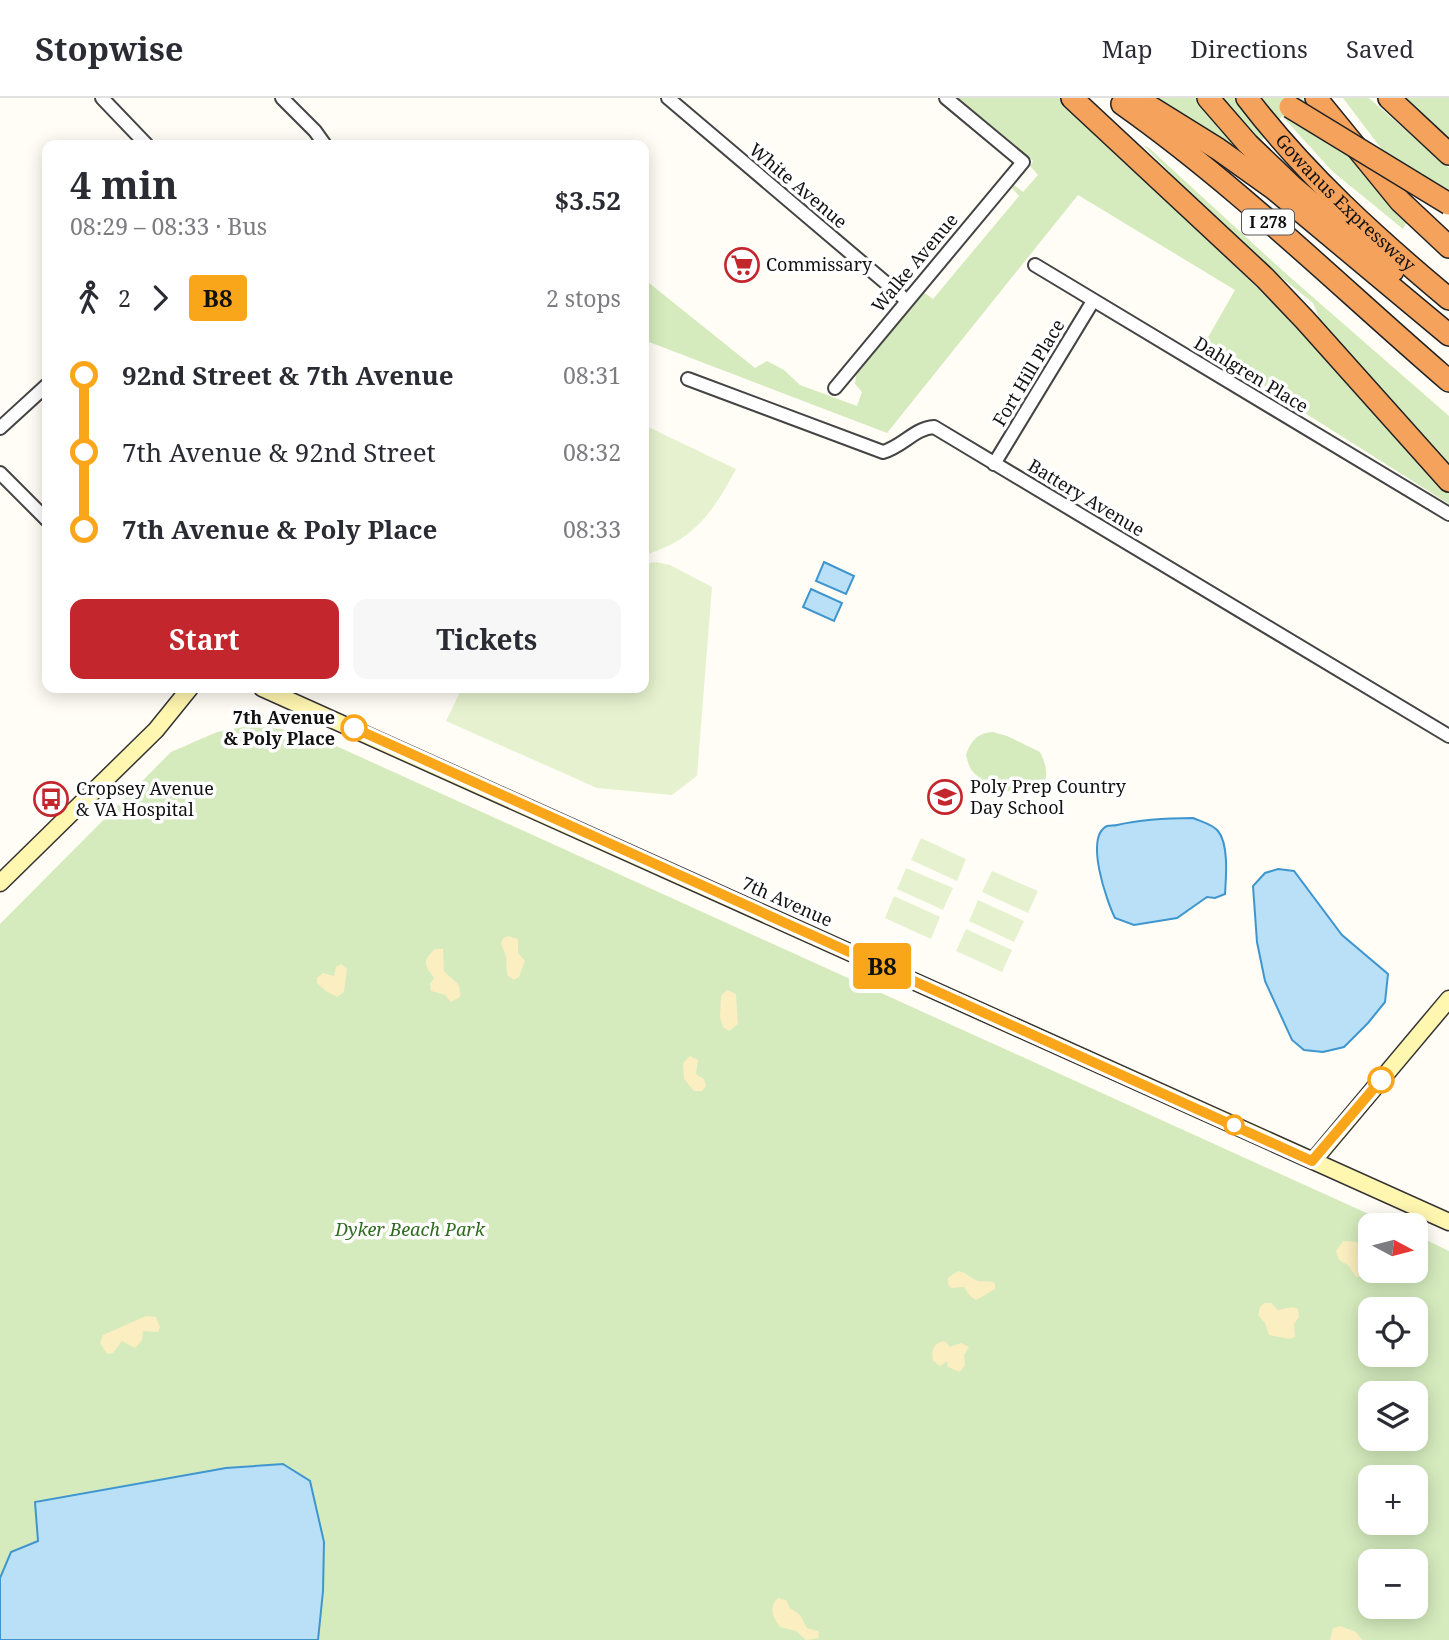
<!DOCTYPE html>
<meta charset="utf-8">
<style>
:root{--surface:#fff;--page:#f7f7f7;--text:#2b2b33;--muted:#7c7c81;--line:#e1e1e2;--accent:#c4262e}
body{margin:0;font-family:"Noto Serif",serif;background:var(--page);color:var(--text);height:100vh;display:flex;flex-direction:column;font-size:26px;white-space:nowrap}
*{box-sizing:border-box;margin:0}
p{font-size:23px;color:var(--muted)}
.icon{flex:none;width:38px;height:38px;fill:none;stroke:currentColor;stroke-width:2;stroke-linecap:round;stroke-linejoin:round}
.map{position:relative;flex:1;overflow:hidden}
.panel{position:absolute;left:42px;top:42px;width:607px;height:553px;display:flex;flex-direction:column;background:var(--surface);border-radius:14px;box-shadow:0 4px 18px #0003}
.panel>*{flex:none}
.badge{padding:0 14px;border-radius:5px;font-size:24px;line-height:46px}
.needle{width:46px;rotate:97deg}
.fabs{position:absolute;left:1358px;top:1115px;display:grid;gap:14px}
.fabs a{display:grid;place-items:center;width:70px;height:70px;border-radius:14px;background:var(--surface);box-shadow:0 4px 18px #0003;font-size:35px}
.map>.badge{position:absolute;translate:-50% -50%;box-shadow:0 0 0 4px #fff}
.legs{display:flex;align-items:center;gap:10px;height:77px;padding:0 28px;font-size:23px}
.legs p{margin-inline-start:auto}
.headline{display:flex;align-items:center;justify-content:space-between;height:119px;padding:0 28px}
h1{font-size:38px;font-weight:700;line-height:52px}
.cta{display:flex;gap:14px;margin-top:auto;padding:14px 28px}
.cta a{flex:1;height:80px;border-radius:14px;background:var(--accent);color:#fff;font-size:28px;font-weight:700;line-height:80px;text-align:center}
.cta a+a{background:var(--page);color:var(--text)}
ul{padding:0 28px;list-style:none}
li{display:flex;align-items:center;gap:24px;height:77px;font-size:26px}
li i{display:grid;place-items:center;width:10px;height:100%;margin:0 9px;background:currentColor}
li i::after{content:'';width:18px;height:18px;margin:-9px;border:5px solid;border-radius:50%;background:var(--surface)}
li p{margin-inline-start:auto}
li:first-child i{background:linear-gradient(#0000 50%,currentColor 0)}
li:last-child i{background:linear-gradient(currentColor 50%,#0000 0)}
header{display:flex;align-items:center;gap:42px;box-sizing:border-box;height:98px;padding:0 35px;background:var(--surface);border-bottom:2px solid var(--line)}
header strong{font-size:33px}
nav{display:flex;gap:38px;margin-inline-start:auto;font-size:24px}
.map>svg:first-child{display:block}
</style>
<header>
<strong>Stopwise</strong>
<nav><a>Map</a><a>Directions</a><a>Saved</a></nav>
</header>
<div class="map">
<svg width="1449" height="1542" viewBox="0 0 1449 1542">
<rect width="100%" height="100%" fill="#fffdf5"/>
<path fill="#d5ebbd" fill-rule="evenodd" d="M 958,0 L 1063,0 L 1104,37 L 1295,226 L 1346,285 L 1449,394 L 1449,406 L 1202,250 L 1235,192 L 1078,97 L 887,335 L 644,242 L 644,181 L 755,270 L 767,263 L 784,272 L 800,287 L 857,308 L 862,294 L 855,286 L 856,276 L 923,194 L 933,201 L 1019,98 L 1012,90 L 1014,87 L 1023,94 L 1038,77 L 1030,68 L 1033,63 Z
M 1113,0 L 1302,0 L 1368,81 L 1408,122 L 1403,131 L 1332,73 L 1282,18 L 1260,44 L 1249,61 Z
M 1343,0 L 1369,0 L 1449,70 L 1449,92 L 1383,53 Z
M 1396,0 L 1449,0 L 1449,46 Z
M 1143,47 L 1149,50 L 1283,173 L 1449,318 L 1449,369 L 1325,234 L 1313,205 L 1261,163 L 1198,103 Z
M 248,628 L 281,631 L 334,647 L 1393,1127 L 1370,1127 L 1370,1172 L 1416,1172 L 1416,1137 L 1449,1153 L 1449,1542 L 0,1542 L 0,826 L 171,654 L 217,634 ZM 1370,1211 L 1416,1211 L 1416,1256 L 1370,1256 ZM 1370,1295 L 1416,1295 L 1416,1340 L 1370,1340 ZM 1370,1379 L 1416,1379 L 1416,1424 L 1370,1424 ZM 1370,1463 L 1416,1463 L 1416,1508 L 1370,1508 Z
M 993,634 L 1007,638 L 1040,654 C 1067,709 999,700 975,676 C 969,671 968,664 966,657 C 971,643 977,635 993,634 Z"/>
<path fill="#fbeec1" d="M 507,838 L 518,841 L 518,855 L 525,863 L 519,879 L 514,882 L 508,878 C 504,863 510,863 501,846 L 502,842 Z
M 435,851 L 443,851 L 444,873 C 453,883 462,884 460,899 L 451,904 L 445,897 L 431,893 L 430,886 L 434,880 C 425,867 421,864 435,851 Z
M 341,866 L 347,871 L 344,894 L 337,899 L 326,893 L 317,885 L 317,880 L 323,875 L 334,878 L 336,869 Z
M 727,892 L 736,896 L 738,926 L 729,933 L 723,929 L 720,919 L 721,898 Z
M 690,958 L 698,962 L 696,976 L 704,981 L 706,988 L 702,993 L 694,993 L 684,981 L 683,965 Z
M 1343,1143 L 1357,1144 L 1364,1156 L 1370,1156 L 1370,1172 L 1378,1173 L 1380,1178 L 1376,1183 L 1370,1183 L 1365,1179 L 1356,1179 L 1348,1167 L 1339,1162 L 1336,1153 Z
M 958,1173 C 967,1174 971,1181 978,1183 C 985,1184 988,1182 995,1185 L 995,1191 L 976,1202 L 969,1197 L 964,1189 L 951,1190 L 948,1186 L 948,1180 Z
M 1264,1205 L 1271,1205 L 1278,1212 L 1293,1209 L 1298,1211 L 1299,1219 L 1294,1226 L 1295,1239 L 1290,1241 L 1269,1237 L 1265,1225 L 1258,1217 L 1260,1209 Z
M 146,1218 L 156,1219 L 160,1229 L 158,1234 L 143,1233 L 142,1242 L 135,1250 L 122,1243 L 113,1255 L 107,1256 L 100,1245 L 103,1237 Z
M 945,1243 L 950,1249 L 961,1245 L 969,1249 L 964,1257 L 965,1267 L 960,1274 L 948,1269 L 947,1263 L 940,1268 L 933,1263 C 931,1252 933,1245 945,1243 Z
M 778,1500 L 786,1502 L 790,1510 L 800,1517 L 807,1530 L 818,1533 L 819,1540 L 806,1542 L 796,1533 L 780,1529 C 773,1520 768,1509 778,1500 Z
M 1340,1528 L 1356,1534 L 1362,1542 L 1330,1542 L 1333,1530 Z"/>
<path fill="#e6f2cf" d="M 644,327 L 736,371 C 713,414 694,443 644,457 Z
M 656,464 L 670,467 L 712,489 L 697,678 L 672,697 L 597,690 L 446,623 L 462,590 L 644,590 L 644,466 Z
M 921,740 L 966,761 L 957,783 L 911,762 Z
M 906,770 L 953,790 L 943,812 L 897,791 Z
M 992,773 L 1038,793 L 1028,815 L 982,794 Z
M 894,798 L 940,819 L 931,841 L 885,820 Z
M 978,802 L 1024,823 L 1014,844 L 969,823 Z
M 966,831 L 1012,852 L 1002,874 L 956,853 Z"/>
<path fill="#b9e0f7" stroke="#3f96cf" stroke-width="2" d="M 824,464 L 854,478 L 846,496 L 816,483 Z
M 811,491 L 842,505 L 834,523 L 803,509 Z
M 1193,720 C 1202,724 1212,726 1218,733 C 1229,746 1226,780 1225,796 L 1215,800 L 1207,799 L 1177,820 L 1134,827 L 1115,820 C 1107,804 1084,739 1107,728 C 1110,727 1114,728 1117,727 C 1143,721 1167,720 1193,720 Z
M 1278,771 L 1294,773 L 1342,837 L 1388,876 L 1385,904 L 1368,925 L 1344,949 L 1323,954 L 1304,952 L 1292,942 L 1265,883 L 1257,844 L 1253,788 L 1265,775 Z
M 283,1366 L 310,1383 L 324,1444 L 323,1493 L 318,1542 L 0,1542 L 0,1480 L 11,1454 L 38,1443 L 35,1404 L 226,1370 Z"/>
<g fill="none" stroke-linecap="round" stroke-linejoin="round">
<g stroke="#444" stroke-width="16">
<path id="minor" d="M 102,0 L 147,47
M 282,0 L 315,33 L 325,47
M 668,0 L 906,202
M 1035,167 L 1449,416
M 688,281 L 883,354 C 902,349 915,330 934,329 L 1449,638
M 835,290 L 1023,64 L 946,0
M 0,330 L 47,287
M 994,366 L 1093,203
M 0,375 L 47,422"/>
</g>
<g stroke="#333" stroke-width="19">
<path id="secondary" d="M 262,590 L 1449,1124
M 0,785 L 156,632 L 190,590
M 1313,1063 L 1449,901"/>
</g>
<g stroke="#222" stroke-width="24">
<g id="motorway">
<path d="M 1072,0 L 1265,180 L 1305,222 L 1449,383"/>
<path d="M 1136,0 L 1218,51 L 1274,91 L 1449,237"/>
<path d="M 1208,0 L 1248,46 L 1293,89 L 1393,173"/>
<path id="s1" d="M 1247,0 C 1305,76 1376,140 1449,201"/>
<path d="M 1316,0 L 1400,103 L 1449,149"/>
<path d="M 1389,0 L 1449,56"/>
<path d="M 1122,6 C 1238,88 1341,190 1449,283"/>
</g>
</g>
<use href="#minor" stroke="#fff" stroke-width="12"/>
<use href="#secondary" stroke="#fff6b0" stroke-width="16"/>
<use href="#motorway" stroke="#f5a25d" stroke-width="21"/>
<g stroke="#222" stroke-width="24" stroke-linecap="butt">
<path id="motorway-bridge" d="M 1290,9 L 1449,106"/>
</g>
<use href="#motorway-bridge" stroke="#f5a25d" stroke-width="21"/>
</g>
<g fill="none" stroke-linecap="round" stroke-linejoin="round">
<g stroke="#fff" stroke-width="16">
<path id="line-1" d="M 354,630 L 1312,1063 L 1381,982"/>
</g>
<use href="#line-1" stroke="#faa61a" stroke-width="10"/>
</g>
<defs>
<g id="supermarket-ring" transform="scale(1.75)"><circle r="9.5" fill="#fff" stroke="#c4262e" stroke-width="1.5"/><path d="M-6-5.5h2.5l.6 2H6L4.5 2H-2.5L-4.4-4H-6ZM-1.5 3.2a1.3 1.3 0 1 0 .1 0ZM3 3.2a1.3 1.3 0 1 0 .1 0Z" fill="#c4262e"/></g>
<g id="school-ring" transform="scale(1.75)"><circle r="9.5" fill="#fff" stroke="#c4262e" stroke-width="1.5"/><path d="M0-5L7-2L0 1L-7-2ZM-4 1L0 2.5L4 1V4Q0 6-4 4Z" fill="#c4262e"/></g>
<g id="bus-ring" transform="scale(1.75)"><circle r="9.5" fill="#fff" stroke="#c4262e" stroke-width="1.5"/><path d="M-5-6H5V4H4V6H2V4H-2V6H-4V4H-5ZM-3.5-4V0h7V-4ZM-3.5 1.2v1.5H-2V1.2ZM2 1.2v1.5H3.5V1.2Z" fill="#c4262e"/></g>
</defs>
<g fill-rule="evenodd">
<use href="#supermarket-ring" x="742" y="167"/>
<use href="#school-ring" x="945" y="699"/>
<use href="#bus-ring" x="51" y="701"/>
</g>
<g fill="#fff" stroke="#faa61a" stroke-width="3.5">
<circle cx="354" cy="630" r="12"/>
<circle cx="1381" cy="982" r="12"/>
<circle cx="1234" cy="1027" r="9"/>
</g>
<g text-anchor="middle" stroke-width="7" stroke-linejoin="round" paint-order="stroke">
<rect fill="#fff" stroke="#585858" stroke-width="2" x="1242" y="111.5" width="52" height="25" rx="5"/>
<g font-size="16" font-weight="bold" fill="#111">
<text x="1268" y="130">I 278</text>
</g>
<g font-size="18" fill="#111" stroke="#fff">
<text transform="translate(798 88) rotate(40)" y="6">White Avenue</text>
<text dy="6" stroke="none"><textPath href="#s1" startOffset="144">Gowanus Expressway</textPath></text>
<text transform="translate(915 165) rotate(-50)" y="6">Walke Avenue</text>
<text transform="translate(1029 275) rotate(-59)" y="6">Fort Hill Place</text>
<text transform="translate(1251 277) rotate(31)" y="6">Dahlgren Place</text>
<text transform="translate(1086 400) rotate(31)" y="6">Battery Avenue</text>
<text transform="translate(787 804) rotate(24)" y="6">7th Avenue</text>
</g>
<g font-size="18" fill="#111" stroke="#fff" text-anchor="start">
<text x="766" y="173">Commissary</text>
<text x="970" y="695">Poly Prep Country<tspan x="970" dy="21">Day School</tspan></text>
<text x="76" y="697">Cropsey Avenue<tspan x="76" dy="21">&amp; VA Hospital</tspan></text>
</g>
<g font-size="18" font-weight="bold" fill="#111" stroke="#fff" text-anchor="end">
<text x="335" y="626">7th Avenue<tspan x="335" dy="21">&amp; Poly Place</tspan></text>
</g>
<g font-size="18" font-style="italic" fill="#2f6b1f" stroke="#fff">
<text x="410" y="1138">Dyker Beach Park</text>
</g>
</g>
</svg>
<div class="fabs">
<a><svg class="needle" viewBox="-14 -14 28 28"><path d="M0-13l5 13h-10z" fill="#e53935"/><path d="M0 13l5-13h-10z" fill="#7c7c81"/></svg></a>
<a><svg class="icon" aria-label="locate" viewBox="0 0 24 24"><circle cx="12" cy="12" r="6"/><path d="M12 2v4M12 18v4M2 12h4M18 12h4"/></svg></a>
<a><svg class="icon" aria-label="layers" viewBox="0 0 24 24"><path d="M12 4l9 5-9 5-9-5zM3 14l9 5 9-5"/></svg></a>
<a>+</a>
<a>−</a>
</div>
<b class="badge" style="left:882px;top:868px;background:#faa61a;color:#111">B8</b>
<section class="panel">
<div class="headline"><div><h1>4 min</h1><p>08:29 – 08:33 · Bus</p></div><b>$3.52</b></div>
<div class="legs"><svg class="icon" aria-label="walk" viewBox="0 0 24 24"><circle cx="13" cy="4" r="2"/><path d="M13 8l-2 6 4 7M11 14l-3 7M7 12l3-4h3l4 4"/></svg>2<svg class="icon" aria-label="forward" viewBox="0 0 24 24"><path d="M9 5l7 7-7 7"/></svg><b class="badge" style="background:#faa61a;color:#111">B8</b><p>2 stops</p></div>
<ul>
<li><i style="color:#faa61a"></i><b>92nd Street &amp; 7th Avenue</b><p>08:31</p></li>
<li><i style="color:#faa61a"></i><span>7th Avenue &amp; 92nd Street</span><p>08:32</p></li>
<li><i style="color:#faa61a"></i><b>7th Avenue &amp; Poly Place</b><p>08:33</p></li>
</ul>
<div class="cta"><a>Start</a><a>Tickets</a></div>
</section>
</div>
